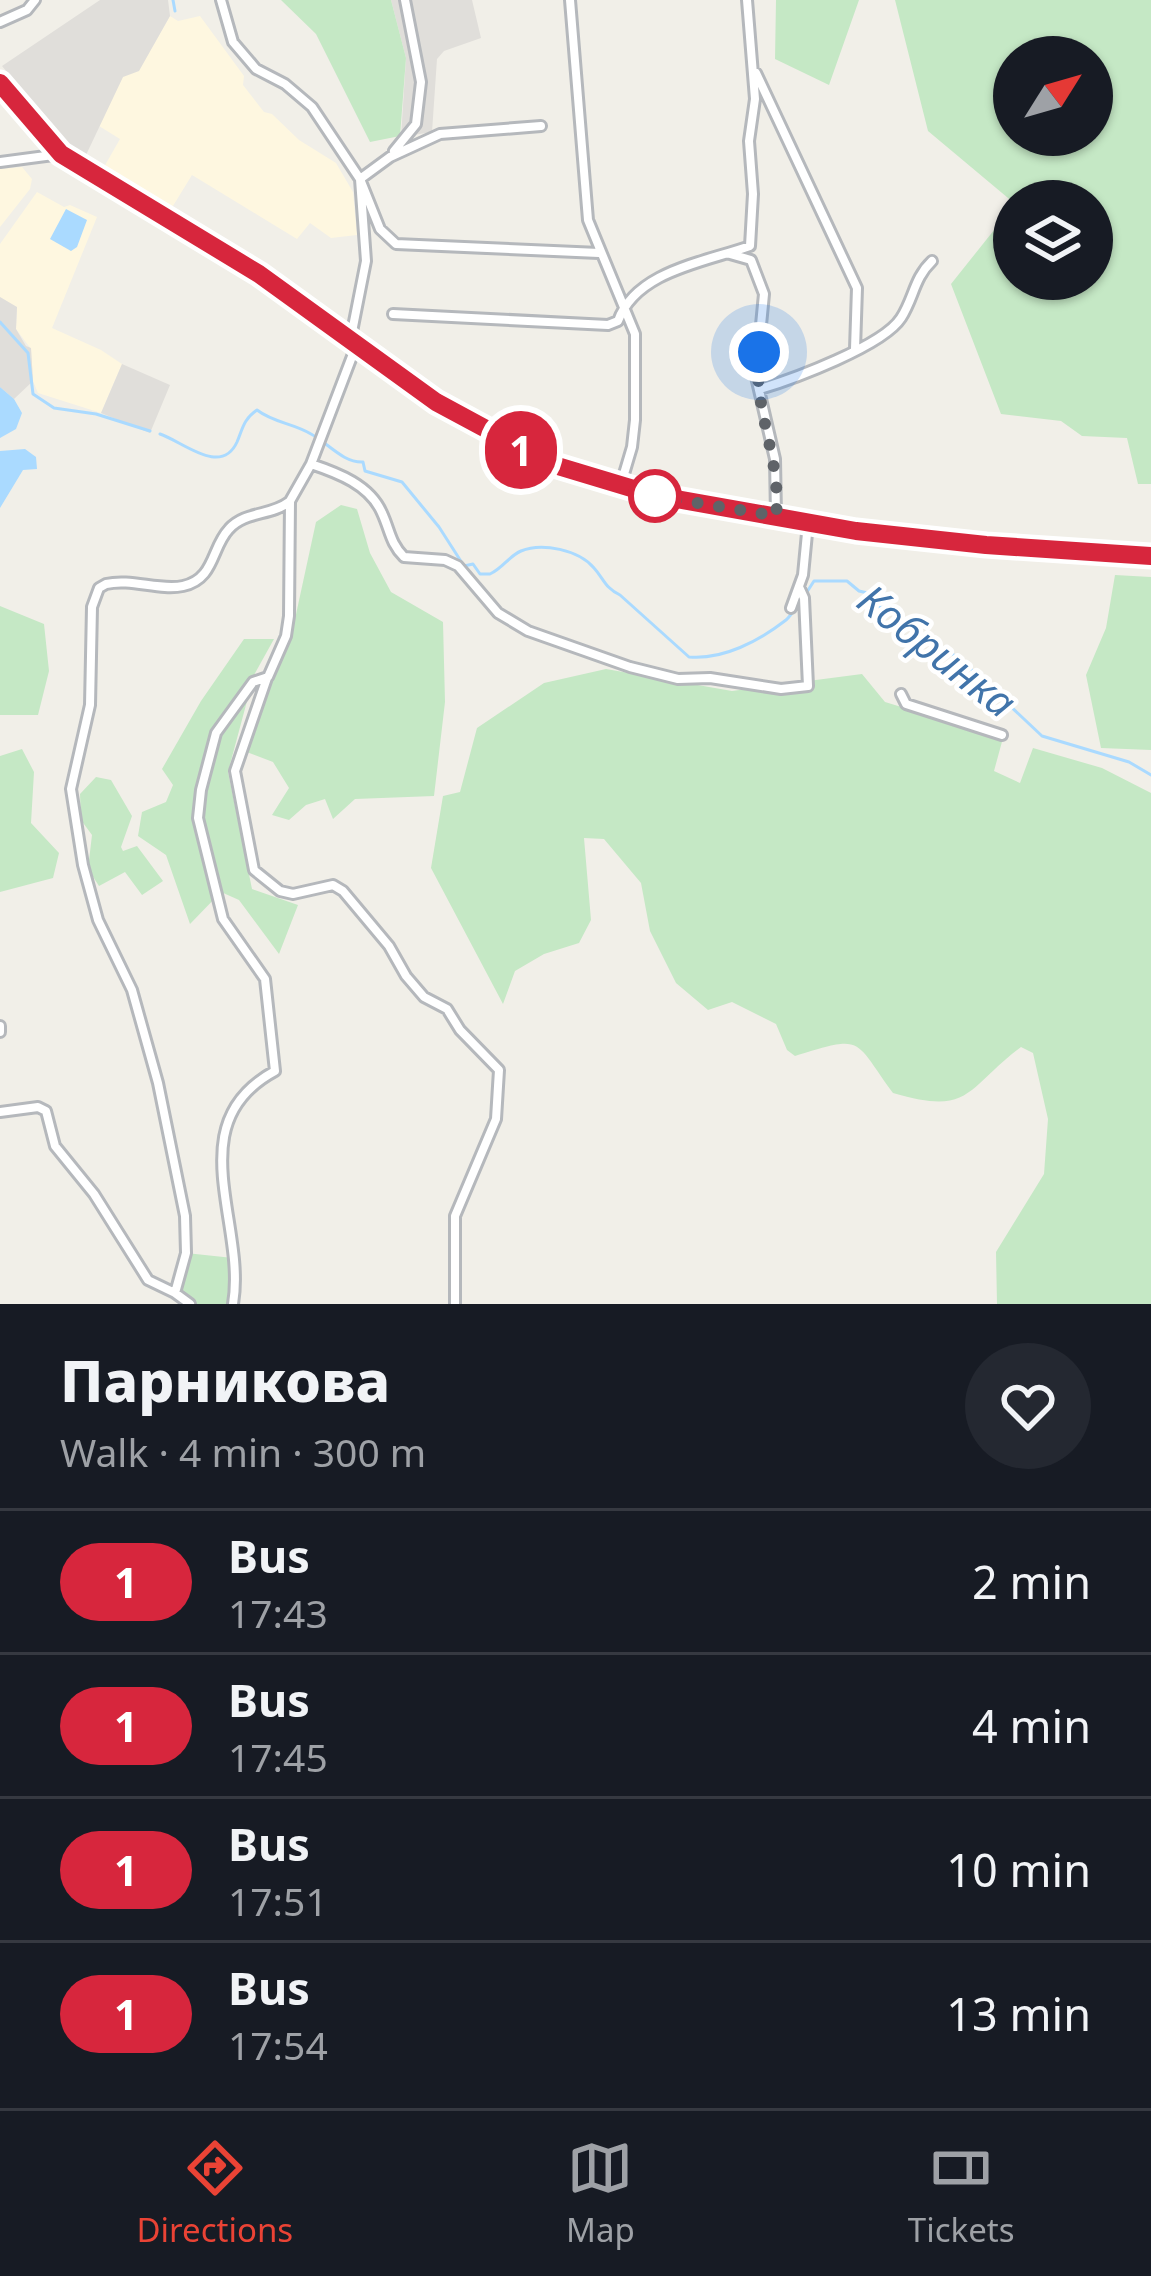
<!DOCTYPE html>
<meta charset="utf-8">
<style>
:root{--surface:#171b24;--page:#242831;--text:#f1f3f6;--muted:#9ea1a6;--line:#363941;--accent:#ea4335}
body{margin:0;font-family:"Noto Sans",sans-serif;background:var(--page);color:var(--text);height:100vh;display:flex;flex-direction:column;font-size:45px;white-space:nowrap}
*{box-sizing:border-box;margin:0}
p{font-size:39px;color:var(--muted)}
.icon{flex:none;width:66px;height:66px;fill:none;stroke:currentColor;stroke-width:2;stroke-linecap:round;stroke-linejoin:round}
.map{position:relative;height:1304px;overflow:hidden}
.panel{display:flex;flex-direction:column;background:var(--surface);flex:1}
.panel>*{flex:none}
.badge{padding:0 24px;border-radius:39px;font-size:42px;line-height:78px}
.needle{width:78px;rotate:53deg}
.tools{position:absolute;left:993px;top:36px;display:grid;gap:24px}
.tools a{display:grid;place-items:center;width:120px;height:120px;border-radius:50%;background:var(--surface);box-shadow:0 3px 9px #0004;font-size:60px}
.you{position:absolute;width:60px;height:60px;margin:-30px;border:9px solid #fff;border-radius:50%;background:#1a73e8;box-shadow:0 0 0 18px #1a73e833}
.map>.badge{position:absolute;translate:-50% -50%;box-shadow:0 0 0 6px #fff}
.round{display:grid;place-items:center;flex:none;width:126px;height:126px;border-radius:63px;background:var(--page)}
.overview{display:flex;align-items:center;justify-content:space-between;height:204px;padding:0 60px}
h1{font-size:57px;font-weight:800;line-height:90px}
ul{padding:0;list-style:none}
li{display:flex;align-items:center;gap:36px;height:144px;padding:0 60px;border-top:3px solid var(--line)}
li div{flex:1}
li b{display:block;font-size:45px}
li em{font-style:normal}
li .badge{min-width:132px;font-weight:700;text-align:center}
.dock{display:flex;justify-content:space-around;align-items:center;height:168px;border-top:3px solid var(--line);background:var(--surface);font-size:33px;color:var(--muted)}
.dock a{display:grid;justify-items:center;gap:6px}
.dock .active{color:var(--accent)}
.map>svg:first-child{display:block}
</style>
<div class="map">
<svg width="1151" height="1304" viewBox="0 0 1151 1304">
<rect width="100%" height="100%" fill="#f1efe8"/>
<path fill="#fef7e0" d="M 170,16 L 178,21 L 200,16 L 244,76 L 243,85 L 264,112 L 272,114 L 299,140 L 336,163 L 353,192 L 357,235 L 331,238 L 310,223 L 297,239 L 192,175 L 168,214 L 100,174 L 120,139 L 99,126 L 123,76 L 139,70 Z
M 22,167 L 32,179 L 30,189 L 0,227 L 0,169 Z
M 37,192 L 64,207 L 70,205 L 97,217 L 52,328 L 101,350 L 122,364 L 101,413 L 38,393 L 33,381 L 31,349 L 16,329 L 17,308 L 0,297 L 0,244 Z"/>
<path fill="#e0deda" d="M 100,0 L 168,0 L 170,16 L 139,71 L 123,77 L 86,155 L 77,152 L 52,127 L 2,66 Z
M 391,0 L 472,0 L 481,38 L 444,51 L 437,59 L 432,132 L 401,137 L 406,58 Z
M 0,297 L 17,307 L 16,329 L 26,346 L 31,348 L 33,381 L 14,399 L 0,387 Z
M 122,364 L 170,385 L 150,433 L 101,413 Z"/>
<path fill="#c5e8c5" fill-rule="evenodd" d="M 281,0 L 391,0 L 406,58 L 400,136 L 370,142 L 316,34 Z
M 776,0 L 859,0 L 829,85 L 775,59 Z
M 895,0 L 1151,0 L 1151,484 L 1138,484 L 1127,438 L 1082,436 L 1061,421 L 1001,414 L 951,284 L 1014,205 L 1014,279 L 1092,279 L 1092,201 L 1014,203 L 928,131 ZM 1014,57 L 1092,57 L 1092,135 L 1014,135 Z
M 341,505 L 357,509 L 370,553 L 391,592 L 443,622 L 445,702 L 434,796 L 355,799 L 333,819 L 325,799 L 306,805 L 289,820 L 272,815 L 289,788 L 273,762 L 244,751 L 269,683 L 290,642 L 316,522 Z
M 1115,575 L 1151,577 L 1151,750 L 1101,748 L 1086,675 L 1106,628 Z
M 0,606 L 44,624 L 49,671 L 38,715 L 0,715 Z
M 244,639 L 274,639 L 254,675 L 228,772 L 252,889 L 298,905 L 279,954 L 239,900 L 221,892 L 190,924 L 166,855 L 138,836 L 142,812 L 166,802 L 173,785 L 162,769 L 201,701 Z
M 606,669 L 732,691 L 862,674 L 885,702 L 1003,738 L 994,771 L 1020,783 L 1033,748 L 1102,768 L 1151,793 L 1151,1304 L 997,1304 L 996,1252 L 1044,1174 L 1048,1119 L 1033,1053 L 1021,1047 C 965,1089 972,1116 893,1093 C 853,1039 865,1034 795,1056 L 787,1050 L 776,1024 L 732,1002 L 708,1010 L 676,983 L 650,931 L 641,883 L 604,839 L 584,838 L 591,920 L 579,943 L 544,954 L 515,971 L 503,1004 L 431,868 L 443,796 L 460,792 L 477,728 L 544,683 Z
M 22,749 L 34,772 L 31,823 L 59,853 L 53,878 L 0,892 L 0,756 Z
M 96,777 L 111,780 L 132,816 L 121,847 L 123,851 L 137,846 L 163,881 L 142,895 L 125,872 L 99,886 L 88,869 L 92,835 L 81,820 L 80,794 Z
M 186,1253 L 233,1258 L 233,1304 L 190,1304 L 175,1293 Z"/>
<path fill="#aadaff" d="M 66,209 L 87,220 L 77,247 L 71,251 L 50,239 Z
M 0,387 L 14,399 L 22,413 L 16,429 L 0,438 Z
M 25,449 L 36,457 L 37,469 L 23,470 L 0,508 L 0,451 Z"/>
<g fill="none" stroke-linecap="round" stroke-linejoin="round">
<path stroke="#aadaff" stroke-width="3" d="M 173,0 L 175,11
M 0,322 L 28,353 L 33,394 L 54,408 L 96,414 L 150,431
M 160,434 C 182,441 221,477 237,442 C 243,428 243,420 257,410 C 274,423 293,423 311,434 C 328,443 343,463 363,462 L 365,471 L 402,482 L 439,527 L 464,566 L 473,564 L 480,574 L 490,574 C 503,568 509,556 521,551 C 542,542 579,550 594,568 C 604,579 605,588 620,595 L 689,657 C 723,660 759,641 786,620 C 792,615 809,589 814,581 L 847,581 L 859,591 L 876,595 L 875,605 L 889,610 L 924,640 L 958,657 L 1042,736 L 1129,762 L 1151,775"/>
<g stroke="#b5b8bc" stroke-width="14">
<path id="street" d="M 221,0 L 233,42 L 256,69 L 285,84 L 312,107 L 360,179 L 366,261 L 350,342
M 570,0 L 588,220 L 635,334 L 635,420 L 632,447 L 621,484
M 0,22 L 27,10 L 35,0
M 756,73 L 857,288 L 855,349
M 541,126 L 440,134 L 390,157 L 360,179 L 380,229 L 396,244 L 599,253
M 394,151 L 416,124 L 421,82 L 405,0
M 0,162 L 61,154
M 730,254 L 751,260 L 764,294 L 756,377 L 775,459 L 776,516
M 393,314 L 608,325 L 618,321 C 636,271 705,262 750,246 L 753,194 L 749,141 L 755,99 L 747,0
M 760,389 C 793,379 883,346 901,318 C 914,298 914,278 932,261
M 311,464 C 338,473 370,485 382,513 C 390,530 390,543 404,557 L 445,560 L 458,566 L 498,613 L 528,631 L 630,667 L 678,679 L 710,678 L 781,689 L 808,686 L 804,598 L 799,587
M 791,608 L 803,575 L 808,523
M 267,678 L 235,771 L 254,870 L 280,891 L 293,894 L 333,885 L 343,891 L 389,946 L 406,976 L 424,997 L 447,1009 L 460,1030 L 499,1070 L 496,1119 L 455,1216 L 455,1304
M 901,694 L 906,704 L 1002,735
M 0,1026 L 0,1032
M 0,1112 L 38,1107 L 46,1111 L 55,1146 L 94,1194 L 148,1280 L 175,1293
M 190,1304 L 175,1293 L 186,1253 L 185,1216 L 158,1083 L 132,990 L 98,920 L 83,865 L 71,789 L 90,705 L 92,607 L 99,588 L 106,584 C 131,578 159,591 183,586 C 215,579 211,548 229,529 C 245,511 271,516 289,502
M 233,1304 C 247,1224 178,1123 275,1071 L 265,979 L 223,919 L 198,818 L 201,790 L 216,733 L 253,682 L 268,677 L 286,636 L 289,616 L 290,501 L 311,464 L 356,346"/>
</g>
<g stroke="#f2c960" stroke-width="18">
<path id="primary" d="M 0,83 L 61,154 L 259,274 L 436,402 L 551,464 L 654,495 L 856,531 L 986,546 L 1151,556"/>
</g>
<use href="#street" stroke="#fff" stroke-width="8"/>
<use href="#primary" stroke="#fff2af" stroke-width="12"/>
</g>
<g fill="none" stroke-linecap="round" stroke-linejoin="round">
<g stroke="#fff" stroke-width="27">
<path id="line" d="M 0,83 L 61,154 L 259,274 L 436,402 L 551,464 L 654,495 L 856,531 L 986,545 L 1151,556"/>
</g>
<use href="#line" stroke="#d7263d" stroke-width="18"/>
<path stroke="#5f6368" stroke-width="12" stroke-dasharray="0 21.6" d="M 655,496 L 776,516 C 782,460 752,407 759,352"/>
</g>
<circle fill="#fff" stroke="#d7263d" stroke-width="6" cx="655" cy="496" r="24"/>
<g text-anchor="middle" stroke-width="9" stroke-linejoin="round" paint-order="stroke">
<g font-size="42" font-style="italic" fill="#4174aa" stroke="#fff">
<text transform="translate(937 651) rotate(38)" y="15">Кобринка</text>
</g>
</g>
</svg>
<div class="tools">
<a><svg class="needle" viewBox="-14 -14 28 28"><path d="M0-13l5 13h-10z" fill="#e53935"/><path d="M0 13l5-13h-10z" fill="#9ea1a6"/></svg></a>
<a><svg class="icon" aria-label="layers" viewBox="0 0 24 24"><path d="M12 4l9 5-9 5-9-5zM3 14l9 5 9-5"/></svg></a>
</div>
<div class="you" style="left:759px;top:352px"></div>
<b class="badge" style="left:521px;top:450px;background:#d7263d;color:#fff">1</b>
</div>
<section class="panel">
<div class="overview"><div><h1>Парникова</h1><p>Walk · 4 min · 300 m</p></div><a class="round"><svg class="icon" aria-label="heart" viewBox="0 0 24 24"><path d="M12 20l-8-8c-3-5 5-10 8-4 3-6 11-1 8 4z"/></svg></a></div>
<ul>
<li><span class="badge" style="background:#d7263d;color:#fff">1</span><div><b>Bus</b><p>17:43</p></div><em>2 min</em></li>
<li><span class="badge" style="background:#d7263d;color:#fff">1</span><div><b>Bus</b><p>17:45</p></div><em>4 min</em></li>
<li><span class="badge" style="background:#d7263d;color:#fff">1</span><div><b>Bus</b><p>17:51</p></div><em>10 min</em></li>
<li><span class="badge" style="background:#d7263d;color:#fff">1</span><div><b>Bus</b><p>17:54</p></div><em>13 min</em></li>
</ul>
</section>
<nav class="dock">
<a class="active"><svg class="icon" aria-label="directions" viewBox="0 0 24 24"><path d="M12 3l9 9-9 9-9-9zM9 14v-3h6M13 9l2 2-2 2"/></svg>Directions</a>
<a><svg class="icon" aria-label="map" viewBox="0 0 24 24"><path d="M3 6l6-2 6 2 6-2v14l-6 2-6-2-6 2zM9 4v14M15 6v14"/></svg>Map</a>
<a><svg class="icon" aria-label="tickets" viewBox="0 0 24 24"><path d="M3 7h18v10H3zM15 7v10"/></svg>Tickets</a>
</nav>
